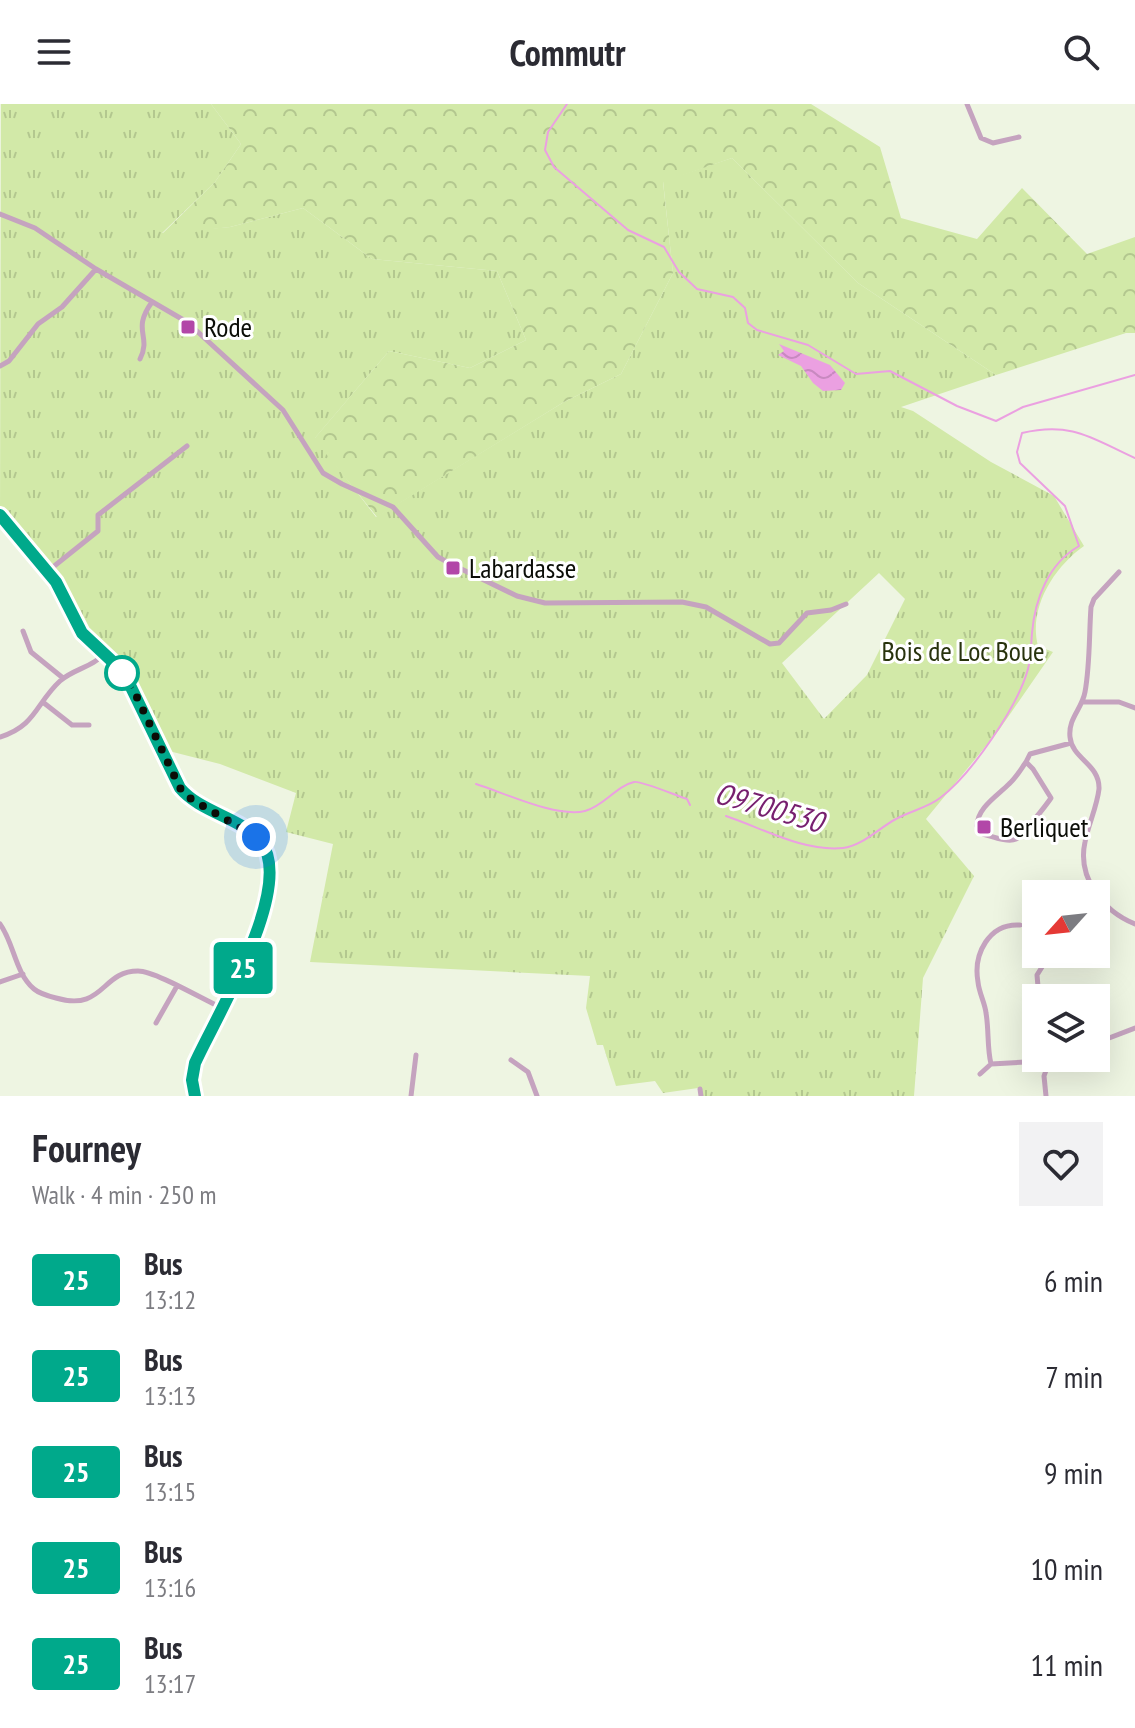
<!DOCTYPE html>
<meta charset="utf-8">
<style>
:root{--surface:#fff;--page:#f2f2f3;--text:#2b2b33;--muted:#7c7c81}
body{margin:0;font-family:"PT Sans Narrow",sans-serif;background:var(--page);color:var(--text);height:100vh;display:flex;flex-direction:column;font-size:30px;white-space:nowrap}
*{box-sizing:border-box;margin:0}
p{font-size:26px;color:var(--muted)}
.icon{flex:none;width:44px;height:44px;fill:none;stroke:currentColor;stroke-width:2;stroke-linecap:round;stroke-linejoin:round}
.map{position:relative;height:992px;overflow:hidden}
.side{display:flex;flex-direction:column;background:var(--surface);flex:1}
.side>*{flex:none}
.badge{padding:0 16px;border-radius:6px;font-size:28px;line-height:52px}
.needle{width:52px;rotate:243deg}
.fabs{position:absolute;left:1022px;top:776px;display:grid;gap:16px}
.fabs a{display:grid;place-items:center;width:88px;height:88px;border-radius:0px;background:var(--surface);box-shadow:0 8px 32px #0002;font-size:40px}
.you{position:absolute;width:40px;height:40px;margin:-20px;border:6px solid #fff;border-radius:50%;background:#1a73e8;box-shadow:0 0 0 12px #1a73e833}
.map>.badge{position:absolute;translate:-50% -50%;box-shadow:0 0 0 4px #fff}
.round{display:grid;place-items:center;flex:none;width:84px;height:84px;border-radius:0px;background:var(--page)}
.headline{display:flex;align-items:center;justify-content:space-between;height:136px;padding:0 32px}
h1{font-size:38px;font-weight:700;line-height:60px}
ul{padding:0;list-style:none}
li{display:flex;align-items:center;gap:24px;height:96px;padding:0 32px}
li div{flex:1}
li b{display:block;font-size:30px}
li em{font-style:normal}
li .badge{min-width:88px;font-weight:700;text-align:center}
header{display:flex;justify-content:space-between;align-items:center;height:104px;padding:0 32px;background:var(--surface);font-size:36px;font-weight:700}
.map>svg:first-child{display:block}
</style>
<header><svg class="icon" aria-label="menu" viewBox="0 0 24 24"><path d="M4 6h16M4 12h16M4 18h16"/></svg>Commutr<svg class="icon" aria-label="search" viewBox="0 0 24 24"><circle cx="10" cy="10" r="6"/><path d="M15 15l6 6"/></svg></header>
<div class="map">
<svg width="1135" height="992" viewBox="0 0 1135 992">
<defs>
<pattern id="grass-tufts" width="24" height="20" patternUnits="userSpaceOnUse" patternTransform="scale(2)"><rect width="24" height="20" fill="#d2e9a8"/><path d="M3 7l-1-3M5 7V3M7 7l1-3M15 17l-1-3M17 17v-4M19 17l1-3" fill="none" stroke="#b3c78f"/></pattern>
<pattern id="forest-crowns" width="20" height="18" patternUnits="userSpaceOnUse" patternTransform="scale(2)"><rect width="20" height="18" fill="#d2e9a8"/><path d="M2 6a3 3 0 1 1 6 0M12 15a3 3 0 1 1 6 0" fill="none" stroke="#b3c78f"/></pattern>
<pattern id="water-waves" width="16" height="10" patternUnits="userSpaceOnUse" patternTransform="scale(2)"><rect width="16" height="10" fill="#eba0e1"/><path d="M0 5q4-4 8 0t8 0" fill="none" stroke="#c889c0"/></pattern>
</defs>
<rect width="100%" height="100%" fill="#eef5e2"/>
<path fill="url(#grass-tufts)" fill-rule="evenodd" d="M 1,0 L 211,0 L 241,40 L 215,78 L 162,129 L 230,123 L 303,104 L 372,155 L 497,167 L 526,236 L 470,264 L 389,247 L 315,334 L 376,413 L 564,298 L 621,270 L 673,169 L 663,77 L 732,54 L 858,179 L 996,271 L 901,303 L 913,307 L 991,358 L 1054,392 L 1084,442 C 1054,463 1028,504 1038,542 L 1053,548 L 999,626 L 926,715 L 974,772 L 923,874 L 914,992 L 700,992 L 698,984 L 663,989 L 655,977 L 616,982 L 603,941 L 597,941 L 586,904 L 590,872 L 310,858 L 333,740 L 286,728 L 296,689 L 220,660 L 161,645 L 127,575 L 82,529 L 65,492 L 0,411 ZM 879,469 L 905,495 L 867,571 L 824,615 L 782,559 Z"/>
<path fill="url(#forest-crowns)" d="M 211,0 L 811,0 L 880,43 L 901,114 L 977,135 L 1022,84 L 1087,150 L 1135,133 L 1135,229 L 1126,229 L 996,271 L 858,179 L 732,54 L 663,78 L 673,169 L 621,270 L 564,298 L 377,413 L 314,335 L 389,247 L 470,264 L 526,236 L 497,167 L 372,155 L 303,104 L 230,123 L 161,131 L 215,78 L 241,40 Z"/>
<path fill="url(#water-waves)" d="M 779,240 L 830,261 L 845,279 L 841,286 L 823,287 L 813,279 L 801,262 L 778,251 L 784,247 Z"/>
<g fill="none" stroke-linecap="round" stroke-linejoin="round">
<path stroke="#eba0e1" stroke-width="2" d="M 567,0 L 548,28 L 545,46 L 554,63 L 628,126 L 664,143 L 679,168 L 697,185 L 733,193 L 745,204 L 748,219 L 757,226 L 808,241 L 856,270 L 890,267 L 957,302 L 996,317 L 1023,303 L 1135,271
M 476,680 C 505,689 556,714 585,707 C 604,702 616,682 634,678 C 640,676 677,692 687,695 L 690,701
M 726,712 C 762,724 803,748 843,744 C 862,742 879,724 896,715 C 910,707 927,704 940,694 C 971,671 1018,602 1028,565 C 1031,554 1031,541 1032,529 C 1035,495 1048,460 1079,442 L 1065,402 L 1020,359 L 1017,348 L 1022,329 C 1072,317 1093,335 1135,354"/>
<path stroke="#c5a3bf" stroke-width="5" d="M 967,0 L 981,34 L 993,39 L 1019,33
M 0,110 L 35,124 L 96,165 L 187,218 L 283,306 L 323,369 L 342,380 L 393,403 L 438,453 L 453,461 L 517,492 L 545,499 L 682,498 L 706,503 L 770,540 L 779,539 L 807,509 L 831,506 L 846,500
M 140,255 C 152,231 131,227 152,198
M 0,262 L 9,257 L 38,220 L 62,203 L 96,165
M 0,411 L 56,478 L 82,529 L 114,559 L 127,575 L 180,684 C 201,709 241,713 261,738 C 296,783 215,914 195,959 L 192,976 L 195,992
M 48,467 L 98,427 L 98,411 L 187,342
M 1119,468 L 1094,495 L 1091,503 C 1089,531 1090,561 1085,588 C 1082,605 1068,614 1070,633 C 1072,655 1100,660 1099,685 C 1097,703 1088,721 1085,738 C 1077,774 1103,807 1135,820
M 23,527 L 31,548 L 63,574
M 1083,598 L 1119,598 L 1135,604
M 44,599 L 72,621 L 89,621
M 0,633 C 36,622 36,599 60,577 C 73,565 93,563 104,550
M 1026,658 C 1021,665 1016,674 1009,680 C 997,692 977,704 977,722 L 983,730 C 991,732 1008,739 1016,735 C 1022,732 1047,700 1051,694 L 1033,665 L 1026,658 L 1030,650 L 1071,639
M 0,820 C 14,839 15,869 34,885 C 40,890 48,892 56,894 C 104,908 101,867 138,867 C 155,867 204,896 222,904
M 1020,821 C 989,819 973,850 978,878 C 979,889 985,899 986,909 C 989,926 987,944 991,960 L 1043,957
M 0,878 L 23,870
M 1039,894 L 1037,871 L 1042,863
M 156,919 L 177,882
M 1096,939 L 1135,924
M 511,956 L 528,968 L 537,992
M 1048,961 L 1054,959 L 1056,954
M 980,970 L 991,960
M 700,985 L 701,992
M 411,992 L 416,951
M 1046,992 L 1044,972 L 1048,961"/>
</g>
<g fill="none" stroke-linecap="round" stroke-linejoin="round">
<g stroke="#fff" stroke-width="18">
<path id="line" d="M 0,411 L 56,478 L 82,529 L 114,559 L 127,575 L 180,684 C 201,709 241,713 261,738 C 296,783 215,914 195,959 L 192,976 L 195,992"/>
</g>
<use href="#line" stroke="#00a98b" stroke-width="12"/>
<path stroke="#0b0d07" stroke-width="8" stroke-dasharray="0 14.4" d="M 122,569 L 133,585 L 180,684 L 191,695 L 256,733"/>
</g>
<g fill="#b247a8" stroke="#fff" stroke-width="3">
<rect x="180" y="215" width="16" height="16" rx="4"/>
<rect x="445" y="456" width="16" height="16" rx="4"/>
<rect x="976" y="715" width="16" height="16" rx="4"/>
</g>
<circle fill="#fff" stroke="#00a98b" stroke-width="4" cx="122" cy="569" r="16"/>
<g text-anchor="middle" stroke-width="6" stroke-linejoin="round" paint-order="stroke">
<g font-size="28" fill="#0b0d07" stroke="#fff" text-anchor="start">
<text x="204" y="233">Rode</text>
<text x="469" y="474">Labardasse</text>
<text x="1000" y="733">Berliquet</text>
</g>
<g font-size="28" fill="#28330d" stroke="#fff">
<text x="963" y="557">Bois de Loc Boue</text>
</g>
<g font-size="30" font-style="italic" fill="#77206f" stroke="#fff">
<text transform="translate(769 704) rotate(16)" y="10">O9700530</text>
</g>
</g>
</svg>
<div class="fabs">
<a><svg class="needle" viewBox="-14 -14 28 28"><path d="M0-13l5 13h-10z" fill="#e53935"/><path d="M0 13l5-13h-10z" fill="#7c7c81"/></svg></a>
<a><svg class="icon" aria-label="layers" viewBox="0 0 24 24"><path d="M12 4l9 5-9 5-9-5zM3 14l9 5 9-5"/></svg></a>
</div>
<div class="you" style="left:256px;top:733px"></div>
<b class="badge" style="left:243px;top:864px;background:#00a98b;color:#fff">25</b>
</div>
<section class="side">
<div class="headline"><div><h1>Fourney</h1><p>Walk · 4 min · 250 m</p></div><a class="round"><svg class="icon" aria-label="heart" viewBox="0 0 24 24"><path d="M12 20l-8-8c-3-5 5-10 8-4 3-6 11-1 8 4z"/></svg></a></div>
<ul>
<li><span class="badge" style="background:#00a98b;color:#fff">25</span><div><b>Bus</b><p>13:12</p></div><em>6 min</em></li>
<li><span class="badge" style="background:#00a98b;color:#fff">25</span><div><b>Bus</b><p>13:13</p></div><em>7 min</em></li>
<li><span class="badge" style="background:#00a98b;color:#fff">25</span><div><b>Bus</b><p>13:15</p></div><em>9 min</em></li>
<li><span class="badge" style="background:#00a98b;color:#fff">25</span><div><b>Bus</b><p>13:16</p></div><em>10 min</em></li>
<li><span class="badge" style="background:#00a98b;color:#fff">25</span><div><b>Bus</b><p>13:17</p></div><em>11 min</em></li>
</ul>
</section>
